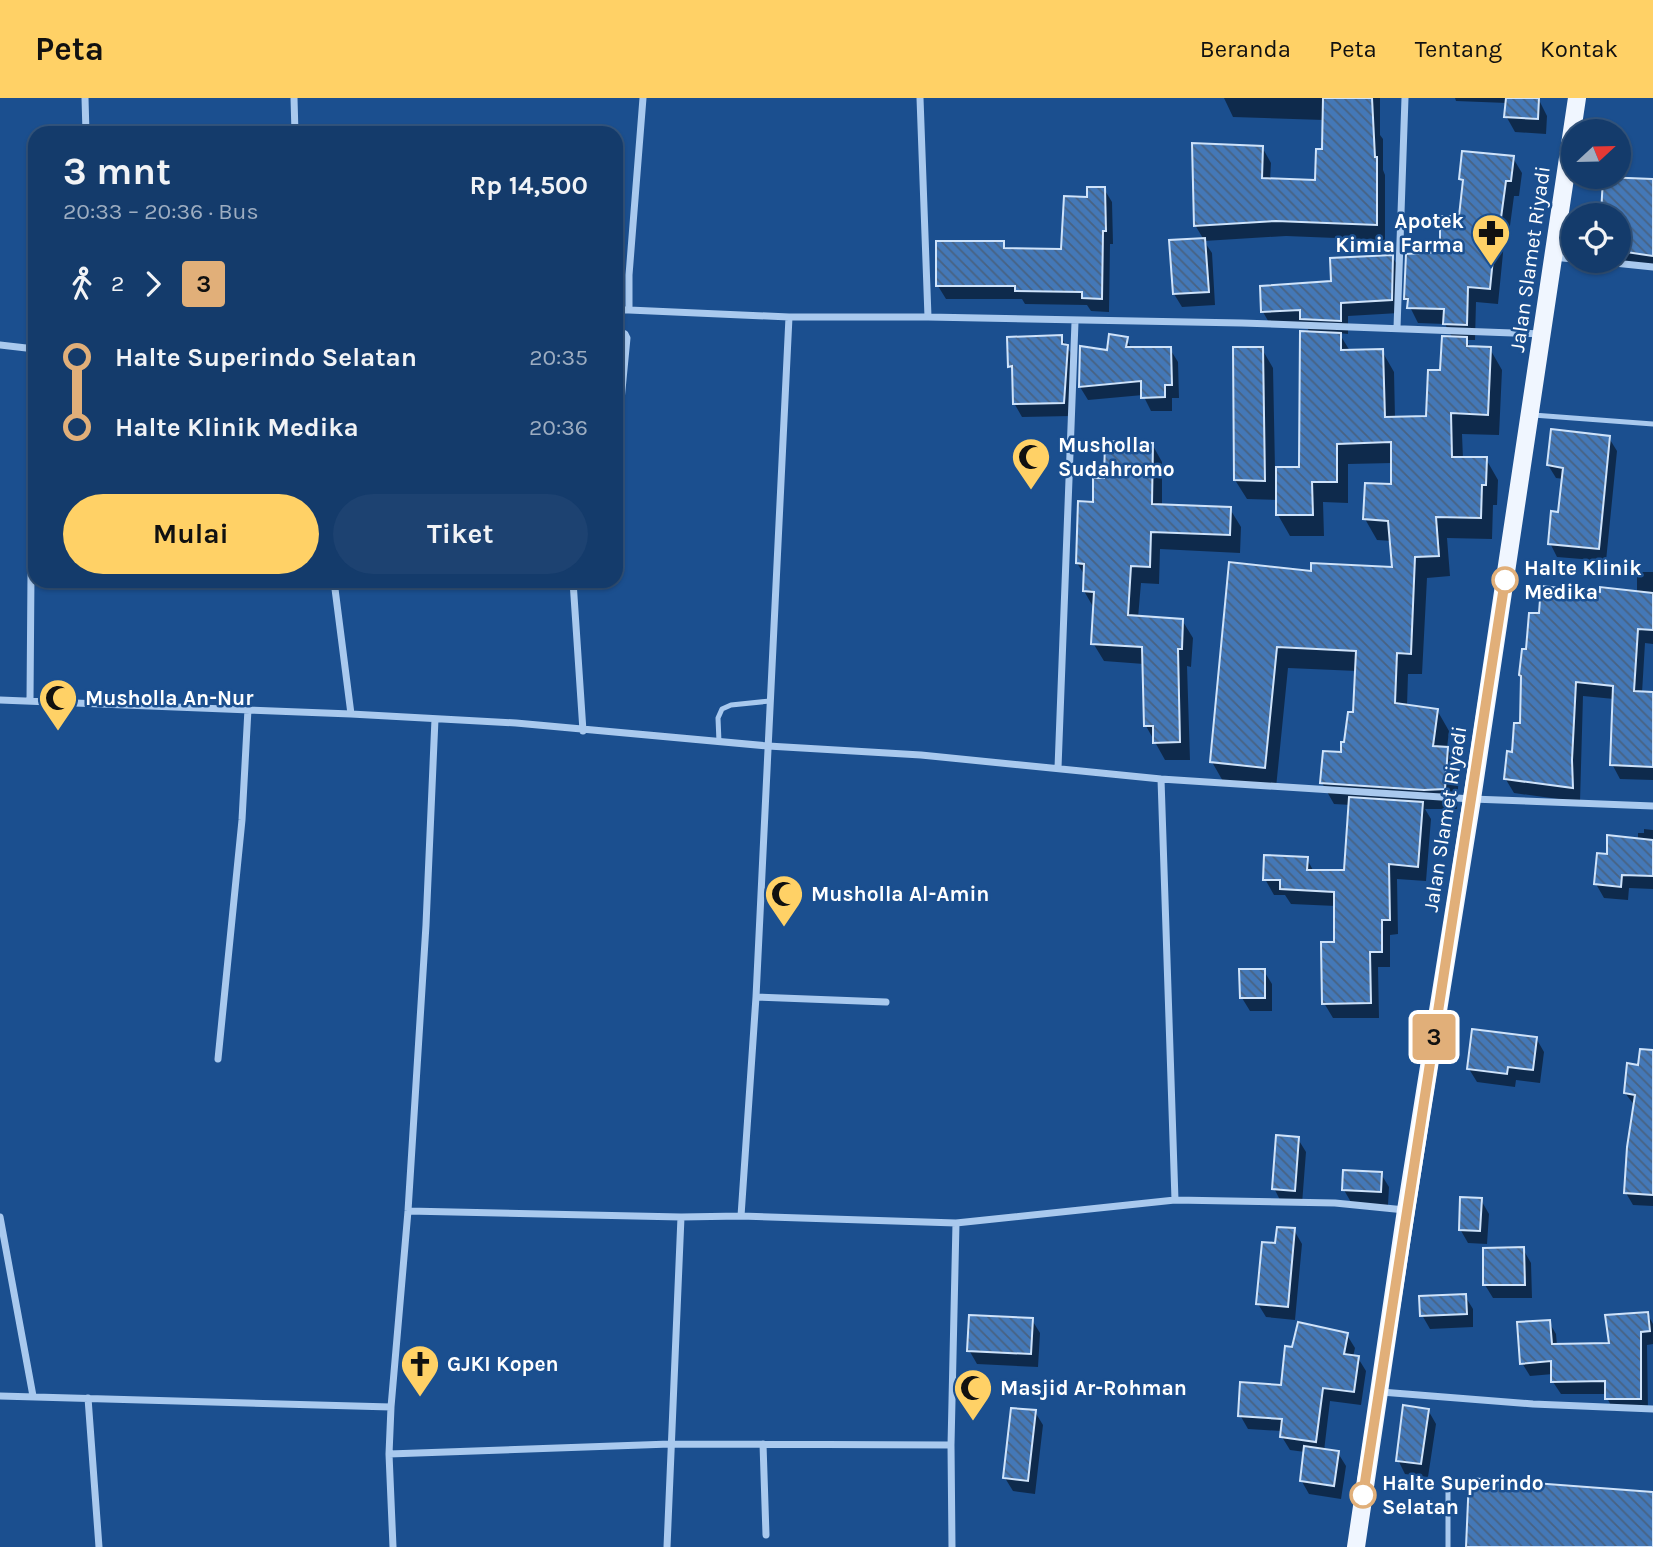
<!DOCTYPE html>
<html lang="id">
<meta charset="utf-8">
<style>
:root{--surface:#143b6b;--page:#1d4271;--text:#f1f3f6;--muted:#9dadc1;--line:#33557e;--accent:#ffd166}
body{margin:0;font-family:Karla,sans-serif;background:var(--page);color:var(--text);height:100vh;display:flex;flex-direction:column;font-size:26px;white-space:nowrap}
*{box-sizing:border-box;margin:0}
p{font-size:23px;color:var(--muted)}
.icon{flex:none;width:38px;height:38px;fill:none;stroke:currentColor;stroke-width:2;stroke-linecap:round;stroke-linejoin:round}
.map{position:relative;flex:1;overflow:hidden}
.details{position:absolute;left:28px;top:28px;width:595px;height:462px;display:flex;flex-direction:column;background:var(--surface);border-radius:21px;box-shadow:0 2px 5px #0004,0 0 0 2px var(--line)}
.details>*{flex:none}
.badge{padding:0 14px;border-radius:5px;font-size:24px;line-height:46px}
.needle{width:46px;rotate:68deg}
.tools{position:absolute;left:1561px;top:21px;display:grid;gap:14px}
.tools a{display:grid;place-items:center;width:70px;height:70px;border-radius:50%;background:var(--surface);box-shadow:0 2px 5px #0004,0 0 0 2px var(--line);font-size:35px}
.map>.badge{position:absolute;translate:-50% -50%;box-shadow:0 0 0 4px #fff}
.legs{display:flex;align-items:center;gap:10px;height:77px;padding:0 35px;font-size:23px}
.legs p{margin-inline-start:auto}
.head{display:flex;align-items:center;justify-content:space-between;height:119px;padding:0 35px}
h1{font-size:38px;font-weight:700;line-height:52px}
.button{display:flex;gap:14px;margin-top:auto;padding:14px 35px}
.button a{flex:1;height:80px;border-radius:42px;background:var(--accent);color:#111;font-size:28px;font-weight:700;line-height:80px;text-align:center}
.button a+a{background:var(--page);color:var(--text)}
ul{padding:0 35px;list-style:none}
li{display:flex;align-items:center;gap:24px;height:70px;font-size:26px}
li i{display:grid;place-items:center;width:10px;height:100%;margin:0 9px;background:currentColor}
li i::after{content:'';width:18px;height:18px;margin:-9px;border:5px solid;border-radius:50%;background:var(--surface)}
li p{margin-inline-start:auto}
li:first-child i{background:linear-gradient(#0000 50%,currentColor 0)}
li:last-child i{background:linear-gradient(currentColor 50%,#0000 0)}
header{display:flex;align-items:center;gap:42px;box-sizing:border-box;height:98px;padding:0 35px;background:var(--accent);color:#111}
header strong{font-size:33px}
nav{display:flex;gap:38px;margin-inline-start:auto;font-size:24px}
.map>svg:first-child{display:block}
</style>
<header>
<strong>Peta</strong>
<nav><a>Beranda</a><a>Peta</a><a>Tentang</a><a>Kontak</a></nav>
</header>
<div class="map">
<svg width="1653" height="1449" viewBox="0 0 1653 1449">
<defs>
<pattern id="building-back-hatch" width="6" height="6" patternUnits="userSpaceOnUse" patternTransform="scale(1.75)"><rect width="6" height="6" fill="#4478b7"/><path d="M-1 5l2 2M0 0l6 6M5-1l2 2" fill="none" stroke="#486282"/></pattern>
</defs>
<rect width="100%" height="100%" fill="#1b4f8f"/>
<path fill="#0007" d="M 1224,0 L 1380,0 L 1380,37 L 1383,41 L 1383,72 L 1385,77 L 1385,142 L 1286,138 L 1204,143 L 1212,155 L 1215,207 L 1182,209 L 1174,196 L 1204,142 L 1195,127 L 1262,49 L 1271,65 L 1270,82 L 1317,84 L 1323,53 L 1324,22 L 1233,19 Z
M 1455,0 L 1538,0 L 1547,18 L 1546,36 L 1515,34 L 1506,18 L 1507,5 L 1456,3 Z
M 1513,60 L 1522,75 L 1519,98 L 1514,98 L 1509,135 L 1505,135 L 1498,206 L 1476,204 L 1475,242 L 1466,242 L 1471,250 L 1490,251 L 1502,272 L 1499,337 L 1462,336 L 1463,361 L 1486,361 L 1498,382 L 1497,407 L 1493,407 L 1492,441 L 1447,440 L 1450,478 L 1427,480 L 1422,576 L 1408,576 L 1407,608 L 1437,612 L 1449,633 L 1447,650 L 1459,671 L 1457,711 L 1425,711 L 1431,721 L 1426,783 L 1397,781 L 1398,836 L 1390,837 L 1390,869 L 1378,869 L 1379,920 L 1333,920 L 1324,905 L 1336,846 L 1336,808 L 1291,806 L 1285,797 L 1274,797 L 1265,781 L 1307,761 L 1314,774 L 1346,774 L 1351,707 L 1334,706 L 1322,685 L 1342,656 L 1346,646 L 1355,616 L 1357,573 L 1288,570 L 1276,690 L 1224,685 L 1212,664 L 1313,475 L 1394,471 L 1392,443 L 1377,442 L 1365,421 L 1393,388 L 1393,365 L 1348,366 L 1348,405 L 1323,404 L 1324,438 L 1290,438 L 1278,417 L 1278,402 L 1247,401 L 1235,382 L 1262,251 L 1273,270 L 1275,371 L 1300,371 L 1310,235 L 1305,226 L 1271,228 L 1263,214 L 1261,189 L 1333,185 L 1392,158 L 1400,172 L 1399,215 L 1348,218 L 1348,236 L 1339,235 L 1350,253 L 1382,253 L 1394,274 L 1395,320 L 1428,319 L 1453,241 L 1445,226 L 1418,225 L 1406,201 L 1442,156 L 1460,120 L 1464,86 L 1461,81 Z
M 1605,79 L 1651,82 L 1653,87 L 1653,171 L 1619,163 L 1619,117 L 1598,117 L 1602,117 Z
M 1104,91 L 1112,104 L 1113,146 L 1110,146 L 1109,214 L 1091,213 L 1087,207 L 1025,206 L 1022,201 L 946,201 L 938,188 L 1003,145 L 1007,152 L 1063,153 L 1089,101 Z
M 1061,239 L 1075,262 L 1071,318 L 1022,319 L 1014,305 L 1013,274 L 1010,268 Z
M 1126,241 L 1132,251 L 1170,251 L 1178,264 L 1179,300 L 1172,300 L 1172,313 L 1151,313 L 1143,297 L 1088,302 L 1080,289 L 1082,250 L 1108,254 Z
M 1609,340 L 1617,353 L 1606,463 L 1557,459 L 1550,445 L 1559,416 L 1564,381 L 1556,380 L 1548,367 Z
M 1152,346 L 1162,364 L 1162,408 L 1230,411 L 1241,429 L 1240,455 L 1160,451 L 1159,486 L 1141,485 L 1138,520 L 1182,522 L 1193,540 L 1191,569 L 1187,568 L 1190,662 L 1165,662 L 1146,628 L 1144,566 L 1104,563 L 1093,545 L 1095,512 L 1084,493 L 1085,478 L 1077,465 L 1095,406 L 1106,382 Z
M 1637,474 L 1653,474 L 1653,546 L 1645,545 L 1642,595 L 1653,598 L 1653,682 L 1620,681 L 1612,666 L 1614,601 L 1583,598 L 1580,704 L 1514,695 L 1505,680 L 1522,627 L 1528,553 L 1540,517 L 1602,496 L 1637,495 Z
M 1644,731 L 1653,732 L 1653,791 L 1629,790 L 1628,802 L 1604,800 L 1596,786 L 1609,757 L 1638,742 L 1638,735 L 1644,735 Z
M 1264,873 L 1272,886 L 1272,913 L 1250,913 L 1242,900 Z
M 1536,940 L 1544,954 L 1540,985 L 1516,982 L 1515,989 L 1477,984 L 1469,971 Z
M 1653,971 L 1653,1108 L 1633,1107 L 1626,1095 L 1635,1008 L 1625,995 Z
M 1298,1041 L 1306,1054 L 1302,1106 L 1281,1104 L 1274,1090 Z
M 1381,1076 L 1389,1089 L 1388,1107 L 1352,1106 L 1344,1092 Z
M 1481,1102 L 1489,1116 L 1487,1146 L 1468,1145 L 1460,1131 Z
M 1294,1132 L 1302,1146 L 1295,1222 L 1266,1219 L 1258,1206 L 1276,1147 Z
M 1523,1151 L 1531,1165 L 1532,1200 L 1493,1200 L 1485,1187 Z
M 1465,1198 L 1473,1211 L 1473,1229 L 1430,1231 L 1422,1217 Z
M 1647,1215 L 1653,1226 L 1653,1246 L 1647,1247 L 1648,1313 L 1614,1313 L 1607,1300 L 1607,1296 L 1561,1296 L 1553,1284 L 1553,1276 L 1530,1278 L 1522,1265 L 1549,1224 L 1556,1236 L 1557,1248 L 1611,1247 Z
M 1032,1222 L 1040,1235 L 1038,1269 L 977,1266 L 969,1252 Z
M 1347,1237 L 1355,1250 L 1353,1259 L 1358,1260 L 1366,1273 L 1361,1307 L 1330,1303 L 1324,1353 L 1338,1355 L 1346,1368 L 1341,1401 L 1309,1396 L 1301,1382 L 1305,1354 L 1290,1352 L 1282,1339 L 1282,1333 L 1248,1331 L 1240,1317 L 1282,1289 Z
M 1428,1312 L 1436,1326 L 1428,1379 L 1405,1376 L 1398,1362 Z
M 1035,1314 L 1043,1327 L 1035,1396 L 1013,1393 L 1005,1380 Z"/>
<path fill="url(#building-back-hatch)" stroke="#cfe3fa" stroke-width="2" d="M 1323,0 L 1372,0 L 1375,59 L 1377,59 L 1377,127 L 1276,123 L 1194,128 L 1192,45 L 1263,48 L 1262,80 L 1315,82 L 1316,51 L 1322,51 Z
M 1506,0 L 1539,0 L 1538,21 L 1504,19 Z
M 1462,53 L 1514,58 L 1511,83 L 1506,83 L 1501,120 L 1497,120 L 1490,191 L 1468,189 L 1467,227 L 1443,226 L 1444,211 L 1407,210 L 1408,201 L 1404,201 L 1406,156 L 1440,154 L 1440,118 L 1459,118 L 1463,82 L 1459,81 Z
M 1603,79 L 1653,81 L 1653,158 L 1619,153 L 1619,117 L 1601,117 Z
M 1087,89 L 1105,89 L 1106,133 L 1103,133 L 1102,201 L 1082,200 L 1082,194 L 1015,193 L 1015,188 L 936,188 L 936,143 L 1004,143 L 1004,150 L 1061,151 L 1064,98 L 1087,99 Z
M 1205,140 L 1209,194 L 1173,196 L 1169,142 Z
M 1393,157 L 1392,202 L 1341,205 L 1341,223 L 1300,221 L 1300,212 L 1261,214 L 1260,188 L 1331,183 L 1330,160 Z
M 1300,233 L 1341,235 L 1341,252 L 1383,251 L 1385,319 L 1426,318 L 1428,272 L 1440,272 L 1442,238 L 1467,239 L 1467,248 L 1491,249 L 1488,317 L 1451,315 L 1452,359 L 1487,359 L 1486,387 L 1482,387 L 1481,420 L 1436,419 L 1439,458 L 1415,459 L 1411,556 L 1397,555 L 1395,605 L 1438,611 L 1433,648 L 1448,649 L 1445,691 L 1424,692 L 1320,685 L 1323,653 L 1341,654 L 1341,644 L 1344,644 L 1348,614 L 1353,614 L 1356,553 L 1277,549 L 1265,670 L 1210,664 L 1229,464 L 1311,473 L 1311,465 L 1392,469 L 1388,423 L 1363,421 L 1365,385 L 1391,386 L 1391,344 L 1337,346 L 1337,384 L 1312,384 L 1313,417 L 1276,417 L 1276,369 L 1299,369 Z
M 1109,236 L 1128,239 L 1126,249 L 1171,249 L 1172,287 L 1165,287 L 1165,299 L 1141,300 L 1141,283 L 1079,289 L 1080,248 L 1107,252 Z
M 1062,237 L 1062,246 L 1068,247 L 1064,305 L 1013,306 L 1012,268 L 1008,269 L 1007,239 Z
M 1233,249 L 1263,249 L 1265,383 L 1234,382 Z
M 1551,331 L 1610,338 L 1599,451 L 1548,446 L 1551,413 L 1558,414 L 1563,370 L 1547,367 Z
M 1105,343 L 1153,345 L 1152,406 L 1231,409 L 1230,437 L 1151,434 L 1150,469 L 1131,468 L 1128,517 L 1183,521 L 1182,551 L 1178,551 L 1180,644 L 1153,645 L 1153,628 L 1144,628 L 1142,549 L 1091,546 L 1094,494 L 1083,493 L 1084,466 L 1076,465 L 1078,403 L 1093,404 L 1093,380 L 1104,380 Z
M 1541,488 L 1600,494 L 1600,489 L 1653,495 L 1653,532 L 1638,531 L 1634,593 L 1653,594 L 1653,669 L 1610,667 L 1613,588 L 1576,584 L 1572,662 L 1573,690 L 1504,681 L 1507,653 L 1512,654 L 1514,625 L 1520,625 L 1521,578 L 1519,577 L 1522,551 L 1526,551 L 1529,515 L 1539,515 Z
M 1349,699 L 1423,704 L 1418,769 L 1389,766 L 1390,822 L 1382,822 L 1382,854 L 1370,854 L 1371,905 L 1322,906 L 1321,844 L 1334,844 L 1334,794 L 1280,791 L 1280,782 L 1263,782 L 1264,757 L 1308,759 L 1307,772 L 1344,772 Z
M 1607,737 L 1653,742 L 1653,778 L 1622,777 L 1621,789 L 1594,786 L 1597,755 L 1607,756 Z
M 1239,871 L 1265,871 L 1265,900 L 1240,900 Z
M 1472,931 L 1537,939 L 1533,972 L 1508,969 L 1507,976 L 1467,971 Z
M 1640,951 L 1653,952 L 1653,1097 L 1624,1095 L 1627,1049 L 1635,997 L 1624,995 L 1627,965 L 1638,967 Z
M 1276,1037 L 1299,1039 L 1295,1093 L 1272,1091 Z
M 1343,1072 L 1382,1074 L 1381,1094 L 1342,1092 Z
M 1460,1099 L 1482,1100 L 1480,1133 L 1459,1132 Z
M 1277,1129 L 1295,1130 L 1288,1209 L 1256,1206 L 1262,1144 L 1275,1145 Z
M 1524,1149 L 1525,1187 L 1483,1187 L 1483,1150 Z
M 1466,1196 L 1467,1216 L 1420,1218 L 1419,1198 Z
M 1648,1214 L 1650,1233 L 1641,1234 L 1641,1301 L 1605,1301 L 1605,1283 L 1551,1284 L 1551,1263 L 1520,1266 L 1517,1224 L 1550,1222 L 1552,1246 L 1609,1245 L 1605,1217 Z
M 969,1217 L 1033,1220 L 1031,1256 L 967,1253 Z
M 1298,1224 L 1348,1235 L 1344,1256 L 1359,1258 L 1354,1294 L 1323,1290 L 1316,1344 L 1280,1339 L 1282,1321 L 1238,1318 L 1240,1284 L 1281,1287 L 1285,1248 L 1292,1249 Z
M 1403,1307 L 1429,1311 L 1421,1366 L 1396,1363 Z
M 1011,1310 L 1036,1312 L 1028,1383 L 1003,1380 Z
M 1304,1348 L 1339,1353 L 1334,1388 L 1300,1383 Z
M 1469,1380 L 1653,1394 L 1653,1449 L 1466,1449 Z"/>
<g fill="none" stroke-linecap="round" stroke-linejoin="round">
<path stroke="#a9c9ee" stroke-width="5" d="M 1533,317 L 1653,326
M 719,644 L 718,620 L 722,611 L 731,607 L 770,603
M 1448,1449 L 1448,1391"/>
<path stroke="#a9c9ee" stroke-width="7" d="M 85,0 L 86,35
M 294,0 L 295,35
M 643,0 L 629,177 L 629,212 L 789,219 L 928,219 L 1242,225 L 1542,236
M 920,0 L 928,219
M 1553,159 L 1573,161
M 1595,163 L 1653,169
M 616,212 L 629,212
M 1397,230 L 1405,0
M 616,232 L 625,236 L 627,240 L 620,313
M 0,247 L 35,251
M 334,483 L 351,616
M 573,483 L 583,633
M 0,602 L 351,616 L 516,625 L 768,648 L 921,657 L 1161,681 L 1472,701 L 1653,708
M 30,602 L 31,476 L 32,468 L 35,467
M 1058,670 L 1075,224
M 1161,681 L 1175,1102
M 756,899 L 886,904
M 218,961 L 242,722 L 248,611
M 408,1113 L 681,1119 L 741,1118 L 956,1125 L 1175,1102 L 1335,1105 L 1405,1112
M 741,1118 L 756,899 L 789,219
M 0,1119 L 33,1298
M 1381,1294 L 1533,1306 L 1653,1311
M 0,1298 L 391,1309
M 88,1300 L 99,1449
M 763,1346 L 766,1437
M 389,1356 L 670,1346 L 951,1347
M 393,1449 L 389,1356 L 391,1309 L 408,1113 L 426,827 L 435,621
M 667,1449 L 681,1119
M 952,1449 L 951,1347 L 956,1125"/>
<path stroke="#f0f6ff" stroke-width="18" d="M 1356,1449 L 1406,1112 L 1472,701 L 1577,0"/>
</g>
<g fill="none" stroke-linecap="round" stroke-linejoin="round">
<g stroke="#fff" stroke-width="16">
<path id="line-1" d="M 1363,1397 L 1505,482"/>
</g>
<use href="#line-1" stroke="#e1af79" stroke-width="10"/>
</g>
<defs>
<g id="pharmacy-pin" transform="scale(2.0125)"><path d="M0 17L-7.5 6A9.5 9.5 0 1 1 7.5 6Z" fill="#ffd166" stroke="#1b4f8f"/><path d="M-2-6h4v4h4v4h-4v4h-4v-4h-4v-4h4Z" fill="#111"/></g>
<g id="mosque-pin" transform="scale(2.0125)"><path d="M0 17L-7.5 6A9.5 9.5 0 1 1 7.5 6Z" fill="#ffd166" stroke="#1b4f8f"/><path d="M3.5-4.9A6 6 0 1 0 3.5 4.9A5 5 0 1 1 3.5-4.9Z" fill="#111"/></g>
<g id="church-pin" transform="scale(2.0125)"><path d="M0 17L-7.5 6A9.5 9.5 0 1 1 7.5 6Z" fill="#ffd166" stroke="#1b4f8f"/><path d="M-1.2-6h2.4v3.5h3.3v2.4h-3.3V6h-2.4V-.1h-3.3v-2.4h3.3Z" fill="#111"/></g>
</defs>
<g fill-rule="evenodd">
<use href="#pharmacy-pin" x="1491" y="135"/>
<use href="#mosque-pin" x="1031" y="359"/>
<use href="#mosque-pin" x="58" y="600"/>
<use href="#mosque-pin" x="784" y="796"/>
<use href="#church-pin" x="420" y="1266"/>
<use href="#mosque-pin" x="973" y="1290"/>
</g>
<g fill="#fff" stroke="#e1af79" stroke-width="3.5">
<circle cx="1505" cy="482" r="12"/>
<circle cx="1363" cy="1397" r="12"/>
</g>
<g text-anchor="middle" stroke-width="5" stroke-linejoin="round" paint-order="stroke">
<g font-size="21" font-weight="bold" fill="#fff" stroke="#1b4f8f" text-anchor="start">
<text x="1464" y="130" text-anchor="end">Apotek<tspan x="1464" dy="24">Kimia Farma</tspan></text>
<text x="1058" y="354">Musholla<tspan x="1058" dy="24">Sudahromo</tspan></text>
<text x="85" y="607">Musholla An-Nur</text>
<text x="811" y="803">Musholla Al-Amin</text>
<text x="447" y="1273">GJKI Kopen</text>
<text x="1000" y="1297">Masjid Ar-Rohman</text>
</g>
<g font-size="21" fill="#fff" stroke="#1b4f8f">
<text transform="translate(1530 161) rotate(-82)" y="7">Jalan Slamet Riyadi</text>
<text transform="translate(1445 721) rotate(-81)" y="7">Jalan Slamet Riyadi</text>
</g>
<g font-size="21" font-weight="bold" fill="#fff" stroke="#1b4f8f" text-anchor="start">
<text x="1524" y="477">Halte Klinik<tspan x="1524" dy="24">Medika</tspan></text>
<text x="1382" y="1392">Halte Superindo<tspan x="1382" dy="24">Selatan</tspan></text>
</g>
</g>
</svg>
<div class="tools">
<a><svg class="needle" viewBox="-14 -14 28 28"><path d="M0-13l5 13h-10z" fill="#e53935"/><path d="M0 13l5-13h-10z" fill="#9dadc1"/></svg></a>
<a><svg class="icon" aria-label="locate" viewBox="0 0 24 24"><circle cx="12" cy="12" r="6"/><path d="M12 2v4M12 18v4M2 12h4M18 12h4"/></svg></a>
</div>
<b class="badge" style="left:1434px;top:939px;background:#e1af79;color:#111">3</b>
<section class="details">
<div class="head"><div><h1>3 mnt</h1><p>20:33 – 20:36 · Bus</p></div><b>Rp 14,500</b></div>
<div class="legs"><svg class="icon" aria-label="walk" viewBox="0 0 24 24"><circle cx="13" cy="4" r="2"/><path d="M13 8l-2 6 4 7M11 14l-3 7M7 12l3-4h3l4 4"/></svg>2<svg class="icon" aria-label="forward" viewBox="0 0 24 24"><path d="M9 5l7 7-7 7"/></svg><b class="badge" style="background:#e1af79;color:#111">3</b></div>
<ul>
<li><i style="color:#e1af79"></i><b>Halte Superindo Selatan</b><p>20:35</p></li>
<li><i style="color:#e1af79"></i><b>Halte Klinik Medika</b><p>20:36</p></li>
</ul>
<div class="button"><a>Mulai</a><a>Tiket</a></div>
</section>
</div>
